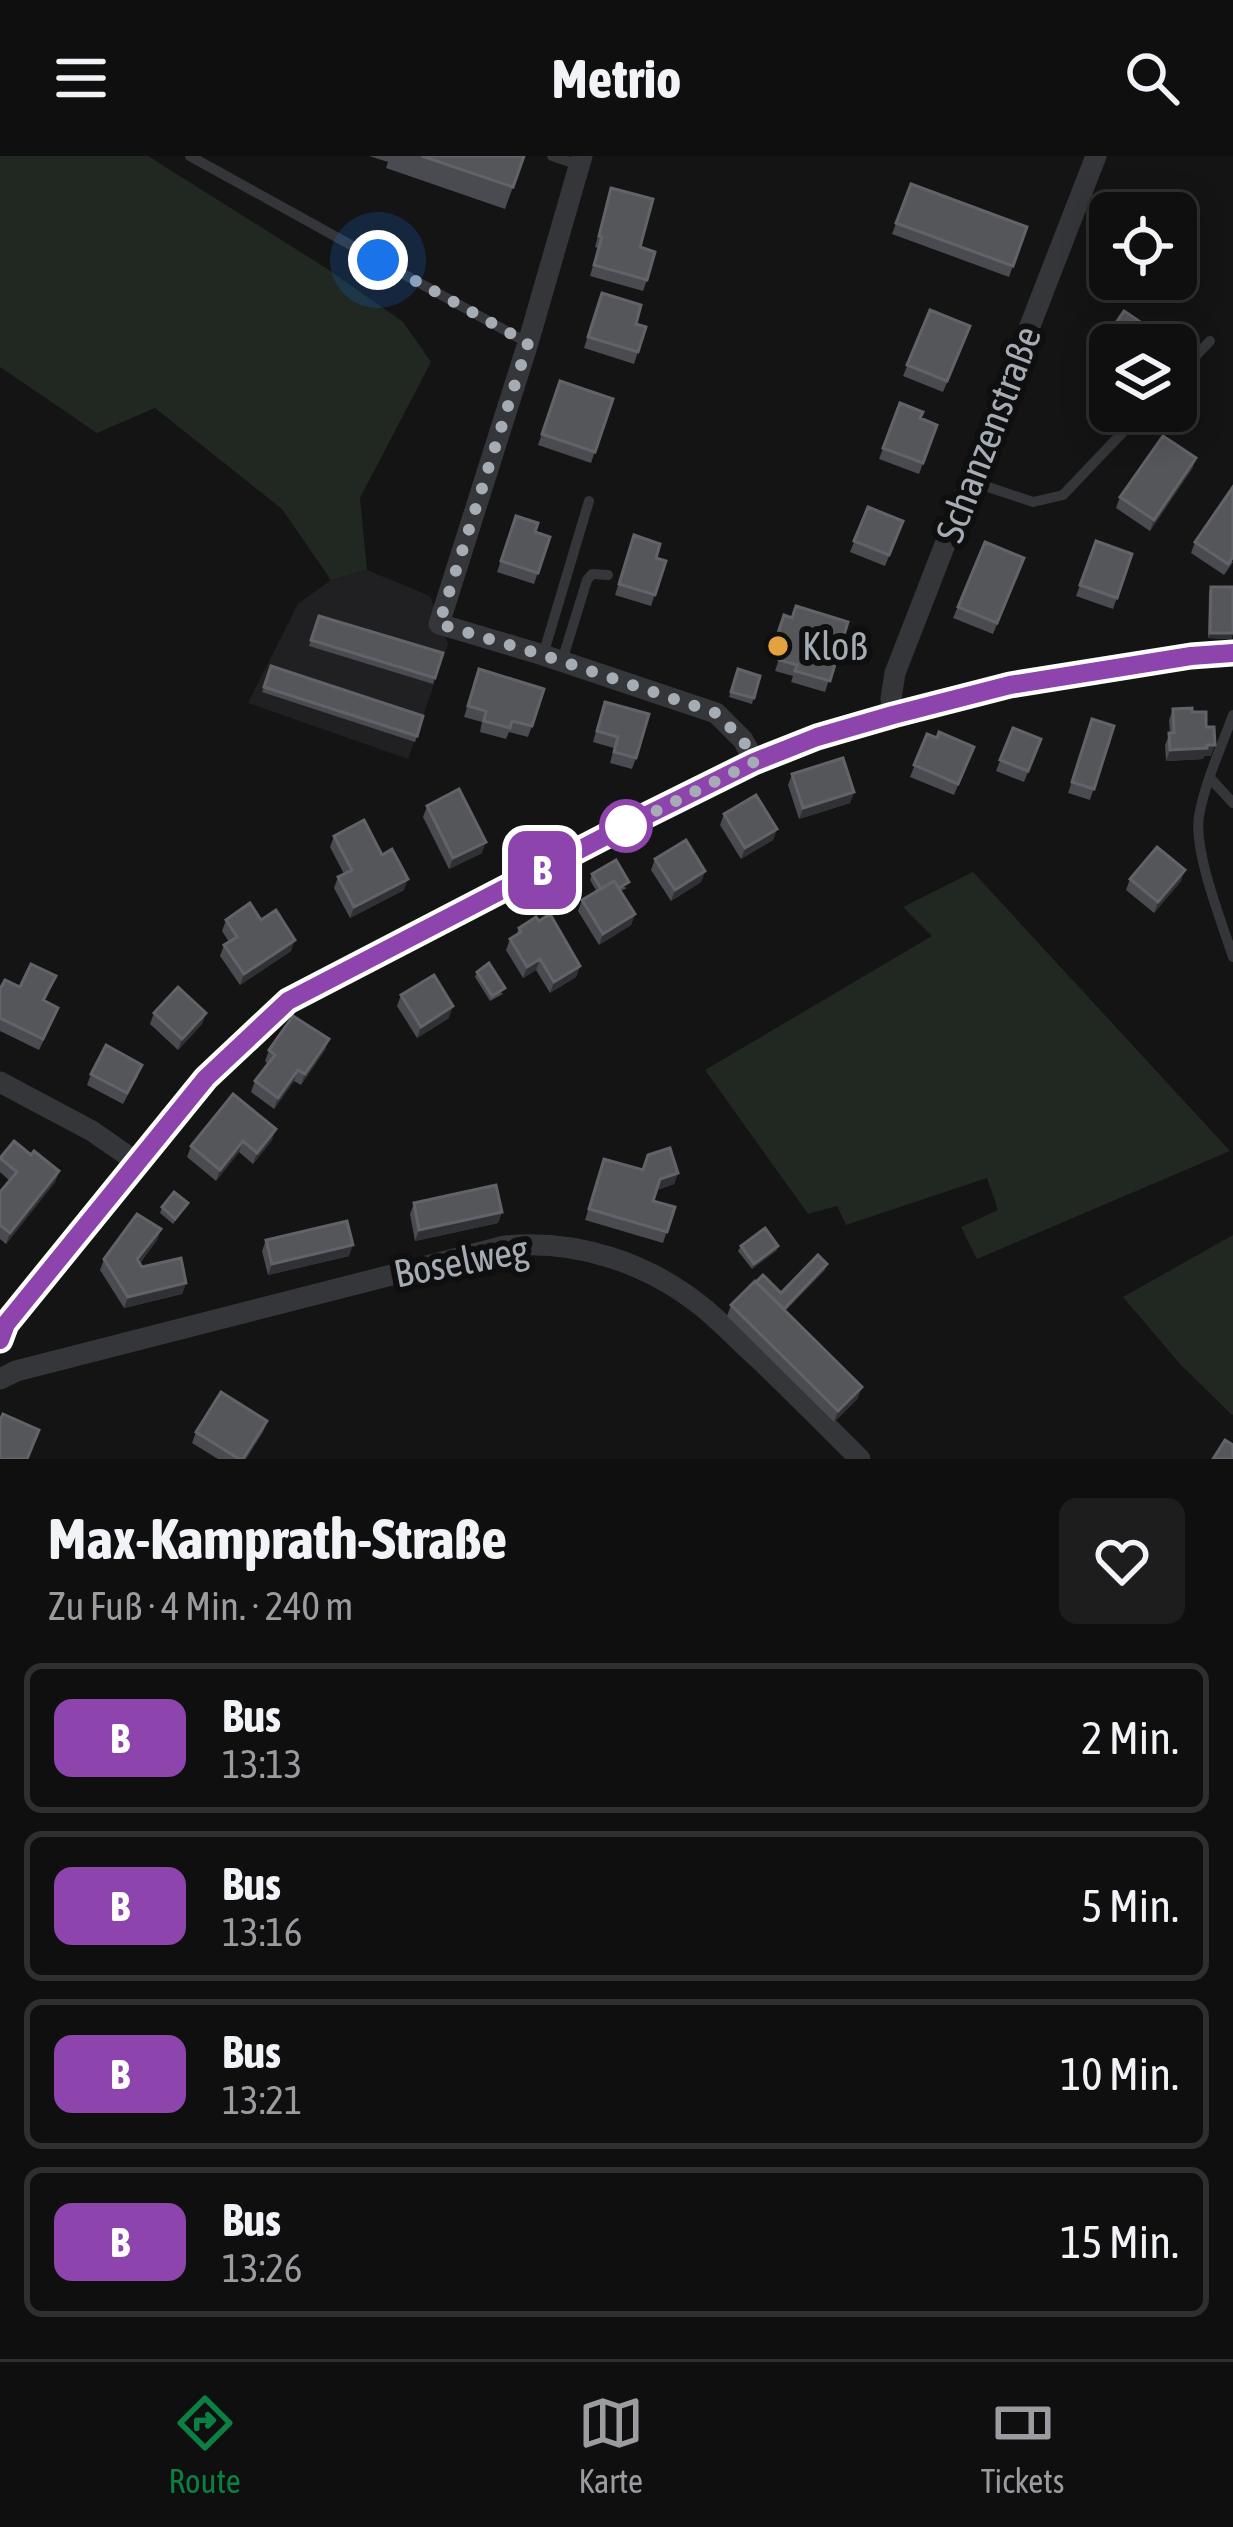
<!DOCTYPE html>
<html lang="de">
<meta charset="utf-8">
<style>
:root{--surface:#0f0f10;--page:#1d1d1e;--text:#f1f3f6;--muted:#9b9c9f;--line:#2f2f30;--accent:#0b8043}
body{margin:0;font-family:"Asap Condensed",sans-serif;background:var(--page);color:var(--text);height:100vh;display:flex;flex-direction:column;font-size:45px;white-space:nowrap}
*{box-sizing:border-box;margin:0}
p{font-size:39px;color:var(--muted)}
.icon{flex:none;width:66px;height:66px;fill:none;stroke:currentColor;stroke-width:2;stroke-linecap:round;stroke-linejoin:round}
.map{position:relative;height:1303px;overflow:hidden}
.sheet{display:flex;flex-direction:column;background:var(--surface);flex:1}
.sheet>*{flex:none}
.badge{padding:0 24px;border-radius:18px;font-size:42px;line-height:78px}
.tools{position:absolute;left:1089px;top:36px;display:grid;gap:24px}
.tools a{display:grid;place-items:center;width:108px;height:108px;border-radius:18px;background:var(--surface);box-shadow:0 6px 30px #0003,0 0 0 3px var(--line);font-size:60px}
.you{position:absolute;width:60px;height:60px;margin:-30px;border:9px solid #fff;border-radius:50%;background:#1a73e8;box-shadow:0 0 0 18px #1a73e833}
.map>.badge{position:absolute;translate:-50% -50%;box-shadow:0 0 0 6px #fff}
.round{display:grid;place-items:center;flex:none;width:126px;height:126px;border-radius:18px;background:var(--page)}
.headline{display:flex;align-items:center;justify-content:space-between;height:204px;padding:0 48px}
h1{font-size:57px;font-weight:700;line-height:90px}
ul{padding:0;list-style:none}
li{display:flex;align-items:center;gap:36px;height:150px;margin:0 24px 18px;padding:0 24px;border:6px solid var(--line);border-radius:18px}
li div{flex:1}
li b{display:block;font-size:45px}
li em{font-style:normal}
li .badge{min-width:132px;font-weight:700;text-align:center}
header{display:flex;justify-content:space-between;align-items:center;height:156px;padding:0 48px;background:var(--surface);font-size:54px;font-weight:700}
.tab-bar{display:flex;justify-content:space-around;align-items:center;height:168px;border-top:3px solid var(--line);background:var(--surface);font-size:33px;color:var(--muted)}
.tab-bar a{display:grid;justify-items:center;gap:6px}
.tab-bar .active{color:var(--accent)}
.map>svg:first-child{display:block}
</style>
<header><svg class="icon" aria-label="menu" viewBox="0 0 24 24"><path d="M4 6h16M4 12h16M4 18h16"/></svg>Metrio<svg class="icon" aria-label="search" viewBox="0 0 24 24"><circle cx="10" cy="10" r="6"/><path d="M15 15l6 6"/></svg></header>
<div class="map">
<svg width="1233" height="1303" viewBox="0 0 1233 1303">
<rect width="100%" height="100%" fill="#141415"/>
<path fill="#202022" d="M 367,414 L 430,440 L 448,488 L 408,603 L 248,547 L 298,448 L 331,424 Z"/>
<path fill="#202821" d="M 0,0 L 148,0 L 326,112 L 403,166 L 431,206 L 360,342 L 367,414 L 331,424 L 282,353 L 155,252 L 97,277 L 0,211 Z
M 973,716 L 1230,995 L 977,1103 L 961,1071 L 998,1054 L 987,1022 L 846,1069 L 837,1050 L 808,1058 L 705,914 L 932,780 L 903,751 Z
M 1233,1079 L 1233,1258 L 1232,1259 L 1180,1208 L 1123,1141 Z"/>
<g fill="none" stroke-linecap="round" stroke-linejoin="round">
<path stroke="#35363a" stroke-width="10" d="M 190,0 L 528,187
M 552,0 L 579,9
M 1176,220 L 1210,185
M 970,325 L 1033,346 L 1063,339 L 1143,255
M 543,499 L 589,345
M 562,505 L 587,424 L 592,418 L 608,419
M 1233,559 C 1221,592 1205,626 1199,660 C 1193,694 1222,767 1233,801
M 1210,622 L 1233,647"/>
<path stroke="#35363a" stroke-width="21" d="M 582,0 L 528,187 L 439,468 L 543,499 L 716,557 L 743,584 L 755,606
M 893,559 L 891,542 L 895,517 L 1096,0
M 0,926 L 92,975 L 138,1007
M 0,1184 L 6,1169 L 206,923 L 288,846 L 627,669 L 755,606 L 817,581 L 893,559 L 1010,529 L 1191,501 L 1233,497
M 0,1223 L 16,1215 L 505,1090 C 577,1083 649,1107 705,1153 C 724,1169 742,1188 760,1204 C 794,1237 827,1270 860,1303"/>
</g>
<path fill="#4a4b50" d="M 369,0 L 524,0 L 505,53 L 386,12 L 388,6 Z
M 911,28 L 1027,71 L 1009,121 L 892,78 Z
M 611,32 L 640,91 L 647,124 L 643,135 L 590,120 L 598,92 L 595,91 Z
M 602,137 L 636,168 L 646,171 L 634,208 L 584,192 Z
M 930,154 L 970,170 L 943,236 L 903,220 Z
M 1110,189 L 1110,220 L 1092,208 L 1096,196 Z
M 560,225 L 613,243 L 591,307 L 538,289 Z
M 900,247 L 920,262 L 937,269 L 919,318 L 879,303 Z
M 1196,302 L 1192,313 L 1150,375 L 1116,352 L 1120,341 Z
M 868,351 L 903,365 L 885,410 L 850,396 Z
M 516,360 L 535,376 L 550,381 L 534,428 L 497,416 Z
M 634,379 L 656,402 L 666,405 L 651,450 L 615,439 Z
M 1096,385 L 1132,398 L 1113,453 L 1076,440 Z
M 985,386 L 1024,402 L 993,478 L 953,462 Z
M 1195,386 L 1233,406 L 1224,419 L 1191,397 Z
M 1211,431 L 1233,477 L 1231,483 L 1208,482 L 1209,436 Z
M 319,460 L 443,497 L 433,528 L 309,490 Z
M 791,461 L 848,466 L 825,536 L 791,526 L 793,520 L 775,515 L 783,491 L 774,488 L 780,470 Z
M 271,510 L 417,580 L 415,586 L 262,536 Z
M 479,513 L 532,570 L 528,581 L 509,576 L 506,583 L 480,576 L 482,566 L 464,561 Z
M 738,513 L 760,520 L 752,548 L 729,541 Z
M 1173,553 L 1192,556 L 1206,571 L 1211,600 L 1204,600 L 1203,603 L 1166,605 L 1165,589 L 1170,577 L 1169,564 Z
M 601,557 L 636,602 L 632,613 L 610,607 L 614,592 L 593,586 Z
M 1092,563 L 1114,570 L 1090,644 L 1068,637 Z
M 1013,572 L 1041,583 L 1024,626 L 996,615 Z
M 927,578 L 974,591 L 954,639 L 910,621 Z
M 792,618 L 854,636 L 850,647 L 799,663 L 788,629 Z
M 427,650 L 482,697 L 449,713 L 423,661 Z
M 724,658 L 777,673 L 773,684 L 741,703 L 720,669 Z
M 334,680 L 382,699 L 404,734 L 350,762 L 334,732 L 338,721 L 344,718 L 330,691 Z
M 655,703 L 705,715 L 701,726 L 671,745 L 651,714 Z
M 592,718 L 627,732 L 621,735 L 635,758 L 631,769 L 599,789 L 578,755 L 582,744 L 597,736 L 590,724 Z
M 1130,723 L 1181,725 L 1154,757 L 1126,734 Z
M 226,764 L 261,764 L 291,795 L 240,829 L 220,800 L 224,789 L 229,786 L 222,775 Z
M 519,772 L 580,810 L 576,821 L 550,837 L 536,814 L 523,822 L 506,794 L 510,783 L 516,779 Z
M 477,816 L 503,838 L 490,845 L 475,821 Z
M 56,820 L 45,845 L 54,863 L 39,894 L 0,875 L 0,833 L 20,831 Z
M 401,839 L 449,862 L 417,882 L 397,850 Z
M 154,857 L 206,857 L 202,868 L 178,894 L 150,868 Z
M 329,883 L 325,894 L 301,929 L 294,925 L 274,953 L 251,936 L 255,925 L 268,908 L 265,905 L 269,894 Z
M 91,918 L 138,920 L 123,948 L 87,929 Z
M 272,984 L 253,1008 L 239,996 L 216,1025 L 187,1001 L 191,990 Z
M 31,999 L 59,1015 L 55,1026 L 6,1088 L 0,1083 L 0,1036 L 10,1025 L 0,1016 L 0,1002 Z
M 604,1003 L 642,1014 L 678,1017 L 674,1028 L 657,1034 L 653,1045 L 675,1051 L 663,1087 L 585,1064 Z
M 188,1047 L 173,1068 L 160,1057 L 162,1051 Z
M 414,1047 L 502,1056 L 498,1067 L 415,1085 L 410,1058 Z
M 161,1073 L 157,1084 L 140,1107 L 142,1111 L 186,1127 L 182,1138 L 124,1152 L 100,1114 L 104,1103 Z
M 266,1084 L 349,1100 L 268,1119 L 262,1095 Z
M 741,1090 L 778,1090 L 776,1095 L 752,1113 L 738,1095 Z
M 825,1114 L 785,1155 L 858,1242 L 834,1266 L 727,1160 L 731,1149 L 756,1126 L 781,1137 Z
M 267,1265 L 263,1276 L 246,1303 L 218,1303 L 192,1287 L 196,1276 Z"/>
<path fill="#303134" d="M 1196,302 L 1192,313 L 1150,375 L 1154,364 Z
M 1210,477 L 1233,477 L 1231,483 L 1208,482 Z
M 1215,589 L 1211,600 L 1204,600 L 1203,603 L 1166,605 L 1170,594 Z
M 854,636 L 850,647 L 799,663 L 803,652 Z
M 777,673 L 773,684 L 741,703 L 745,692 Z
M 486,686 L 482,697 L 449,713 L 453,702 Z
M 1185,714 L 1181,725 L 1154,757 L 1158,746 Z
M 705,715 L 701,726 L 671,745 L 675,734 Z
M 408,723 L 404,734 L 350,762 L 354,751 Z
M 635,758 L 631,769 L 599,789 L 603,778 Z
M 295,784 L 291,795 L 240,829 L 244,818 Z
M 540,803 L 536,814 L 523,822 L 527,811 Z
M 580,810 L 576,821 L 550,837 L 554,826 Z
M 453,850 L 449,862 L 417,882 L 421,871 Z
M 206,857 L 202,868 L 178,894 L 182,883 Z
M 329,883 L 325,894 L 301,929 L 305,918 Z
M 298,914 L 294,925 L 274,953 L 278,942 Z
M 276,973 L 272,984 L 253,1008 L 257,997 Z
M 243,985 L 239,996 L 216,1025 L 220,1014 Z
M 59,1015 L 55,1026 L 6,1088 L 10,1077 Z
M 678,1017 L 674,1028 L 656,1034 L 660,1023 Z
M 502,1056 L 498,1067 L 415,1085 L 419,1074 Z
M 161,1073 L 157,1084 L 133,1115 L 137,1103 Z
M 353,1089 L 349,1100 L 268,1119 L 272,1108 Z
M 778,1090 L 776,1095 L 752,1113 L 754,1108 Z
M 827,1108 L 825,1114 L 778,1162 L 780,1156 Z
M 186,1127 L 182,1138 L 124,1152 L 128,1141 Z
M 862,1231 L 858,1242 L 834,1266 L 838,1255 Z
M 267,1265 L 263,1276 L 246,1303 L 243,1303 Z"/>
<path fill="#54565a" stroke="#616368" stroke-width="3" d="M 422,0 L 524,0 L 513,31 Z
M 911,28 L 1027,71 L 1013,110 L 896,67 Z
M 611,32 L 653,43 L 640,91 L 655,96 L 647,124 L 594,109 L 602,81 L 599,80 Z
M 602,137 L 641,149 L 636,168 L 646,171 L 638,196 L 588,181 Z
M 930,154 L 970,170 L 947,225 L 907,209 Z
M 1124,155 L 1158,178 L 1151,189 L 1110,189 L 1110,206 L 1096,196 Z
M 560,225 L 613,243 L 595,296 L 542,278 Z
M 900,247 L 923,256 L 920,262 L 937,269 L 923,307 L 883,292 Z
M 1163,280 L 1196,302 L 1154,364 L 1120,341 Z
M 1233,331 L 1233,401 L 1228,408 L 1195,386 Z
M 868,351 L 903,365 L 889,399 L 854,385 Z
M 516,360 L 538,367 L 535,376 L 550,381 L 538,417 L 501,405 Z
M 634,379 L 660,388 L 656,402 L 666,405 L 655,439 L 619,428 Z
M 1096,385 L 1132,398 L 1117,442 L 1080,429 Z
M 985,386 L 1024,402 L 997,467 L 958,451 Z
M 1211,431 L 1233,431 L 1233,477 L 1210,477 Z
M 796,450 L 848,466 L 830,525 L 795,515 L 797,509 L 779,504 L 787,480 L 778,477 L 784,459 L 792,462 Z
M 319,460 L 443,497 L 435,522 L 311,484 Z
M 271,510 L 423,560 L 417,580 L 264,531 Z
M 479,513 L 544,533 L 532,570 L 512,565 L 510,572 L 484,565 L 486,555 L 468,550 Z
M 738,513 L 760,520 L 754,542 L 731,536 Z
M 605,546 L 649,558 L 636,602 L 614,596 L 618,581 L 597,575 Z
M 1192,552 L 1192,556 L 1206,556 L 1206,571 L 1214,571 L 1215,589 L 1207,589 L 1207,592 L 1170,594 L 1169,577 L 1174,577 L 1173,553 Z
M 1092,563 L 1114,570 L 1094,633 L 1072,626 Z
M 1013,572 L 1041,583 L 1028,615 L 1000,604 Z
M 939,576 L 974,591 L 958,628 L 914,609 L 927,578 L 937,582 Z
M 843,602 L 854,636 L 803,652 L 792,618 Z
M 459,633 L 486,686 L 453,702 L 427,650 Z
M 756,639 L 777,673 L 745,692 L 724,658 Z
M 364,664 L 382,699 L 392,693 L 408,723 L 354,751 L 338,721 L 352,714 L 334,680 Z
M 686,684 L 705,715 L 675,734 L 655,703 Z
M 1157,691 L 1185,714 L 1158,746 L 1130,723 Z
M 616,704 L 629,726 L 619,732 L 614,725 L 601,733 L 592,718 Z
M 614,725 L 635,758 L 603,778 L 582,744 Z
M 250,747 L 261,764 L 276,754 L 295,784 L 244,818 L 224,789 L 237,781 L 226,764 Z
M 550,758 L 580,810 L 554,826 L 540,803 L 527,811 L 510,783 L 521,776 L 519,772 L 536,761 L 539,765 Z
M 489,807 L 505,832 L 492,840 L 477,816 Z
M 31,808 L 56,820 L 43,844 L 58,852 L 43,883 L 0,862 L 0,833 L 5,824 L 20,831 Z
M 434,819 L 453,850 L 421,871 L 401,839 Z
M 178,831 L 206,857 L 182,883 L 154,857 Z
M 293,860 L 329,883 L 305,918 L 298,914 L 278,942 L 255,925 L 275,899 L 269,894 Z
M 106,889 L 142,909 L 127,937 L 91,918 Z
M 233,938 L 276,973 L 257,997 L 243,985 L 220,1014 L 191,990 Z
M 14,985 L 31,999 L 34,995 L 59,1015 L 10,1077 L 0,1069 L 0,1036 L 17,1016 L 0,1002 Z
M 670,992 L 678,1017 L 660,1023 L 653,1045 L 675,1051 L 667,1076 L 589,1053 L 604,1003 L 643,1014 L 648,999 Z
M 496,1029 L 502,1056 L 419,1074 L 414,1047 Z
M 174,1036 L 188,1047 L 175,1063 L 162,1051 Z
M 137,1058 L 161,1073 L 137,1103 L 142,1111 L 181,1102 L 186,1127 L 128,1141 L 104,1103 Z
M 347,1065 L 353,1089 L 272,1108 L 266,1084 Z
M 765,1072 L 778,1090 L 754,1108 L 741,1090 Z
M 818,1099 L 827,1108 L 784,1153 L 756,1126 L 763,1119 L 781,1137 Z
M 755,1125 L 862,1231 L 838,1255 L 731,1149 Z
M 221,1236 L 267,1265 L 243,1303 L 239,1303 L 196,1276 Z
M 3,1258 L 39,1274 L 27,1303 L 0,1303 L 0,1264 Z
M 1225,1284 L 1233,1289 L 1233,1303 L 1213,1303 Z"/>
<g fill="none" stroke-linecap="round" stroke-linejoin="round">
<g stroke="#fff" stroke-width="27">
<path id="line" d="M 0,1184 L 6,1168 L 206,922 L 288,845 L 627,669 L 754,606 L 817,581 L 893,559 L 1010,529 L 1191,500 L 1233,497"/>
</g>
<use href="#line" stroke="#8e44ad" stroke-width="18"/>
<path stroke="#a6acb4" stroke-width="12" stroke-dasharray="0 21.6" d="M 378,104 L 528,187 L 439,468 L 543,499 L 716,557 L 743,584 L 754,606 L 626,670"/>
</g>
<circle fill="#e3a23e" stroke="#0f0f10" stroke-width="4.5" cx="778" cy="490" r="12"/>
<circle fill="#fff" stroke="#8e44ad" stroke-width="6" cx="626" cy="670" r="24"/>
<g text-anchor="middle" stroke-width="12" stroke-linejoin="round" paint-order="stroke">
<g font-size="39" fill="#a6acb4" stroke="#0f0f10">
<text transform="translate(988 278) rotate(-69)" y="14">Schanzenstraße</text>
<text transform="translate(461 1105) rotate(-11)" y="14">Boselweg</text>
</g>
<g font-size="39" fill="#a6acb4" stroke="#0f0f10" text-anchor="start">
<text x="802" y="504">Kloß</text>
</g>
</g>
</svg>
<div class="tools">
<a><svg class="icon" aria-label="locate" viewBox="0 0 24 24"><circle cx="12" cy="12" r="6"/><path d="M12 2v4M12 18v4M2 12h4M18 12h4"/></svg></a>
<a><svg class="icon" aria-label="layers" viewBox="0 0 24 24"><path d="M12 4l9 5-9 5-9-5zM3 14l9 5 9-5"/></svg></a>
</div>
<div class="you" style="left:378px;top:104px"></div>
<b class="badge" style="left:542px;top:714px;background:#8e44ad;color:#fff">B</b>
</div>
<section class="sheet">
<div class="headline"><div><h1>Max-Kamprath-Straße</h1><p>Zu Fuß · 4 Min. · 240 m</p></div><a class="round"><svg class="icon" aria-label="heart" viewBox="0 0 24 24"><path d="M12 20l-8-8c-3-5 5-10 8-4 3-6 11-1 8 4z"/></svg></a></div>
<ul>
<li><span class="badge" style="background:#8e44ad;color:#fff">B</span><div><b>Bus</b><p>13:13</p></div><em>2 Min.</em></li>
<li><span class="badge" style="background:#8e44ad;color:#fff">B</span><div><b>Bus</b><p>13:16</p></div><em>5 Min.</em></li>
<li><span class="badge" style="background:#8e44ad;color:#fff">B</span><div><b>Bus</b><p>13:21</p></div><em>10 Min.</em></li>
<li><span class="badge" style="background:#8e44ad;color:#fff">B</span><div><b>Bus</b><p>13:26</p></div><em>15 Min.</em></li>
</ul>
</section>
<nav class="tab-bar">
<a class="active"><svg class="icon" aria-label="directions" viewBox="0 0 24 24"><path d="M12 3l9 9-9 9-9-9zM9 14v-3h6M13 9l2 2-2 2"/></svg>Route</a>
<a><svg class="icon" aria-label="map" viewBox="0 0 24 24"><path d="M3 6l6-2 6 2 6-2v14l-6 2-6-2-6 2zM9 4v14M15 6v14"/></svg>Karte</a>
<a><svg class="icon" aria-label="tickets" viewBox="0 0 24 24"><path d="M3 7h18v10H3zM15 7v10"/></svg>Tickets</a>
</nav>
